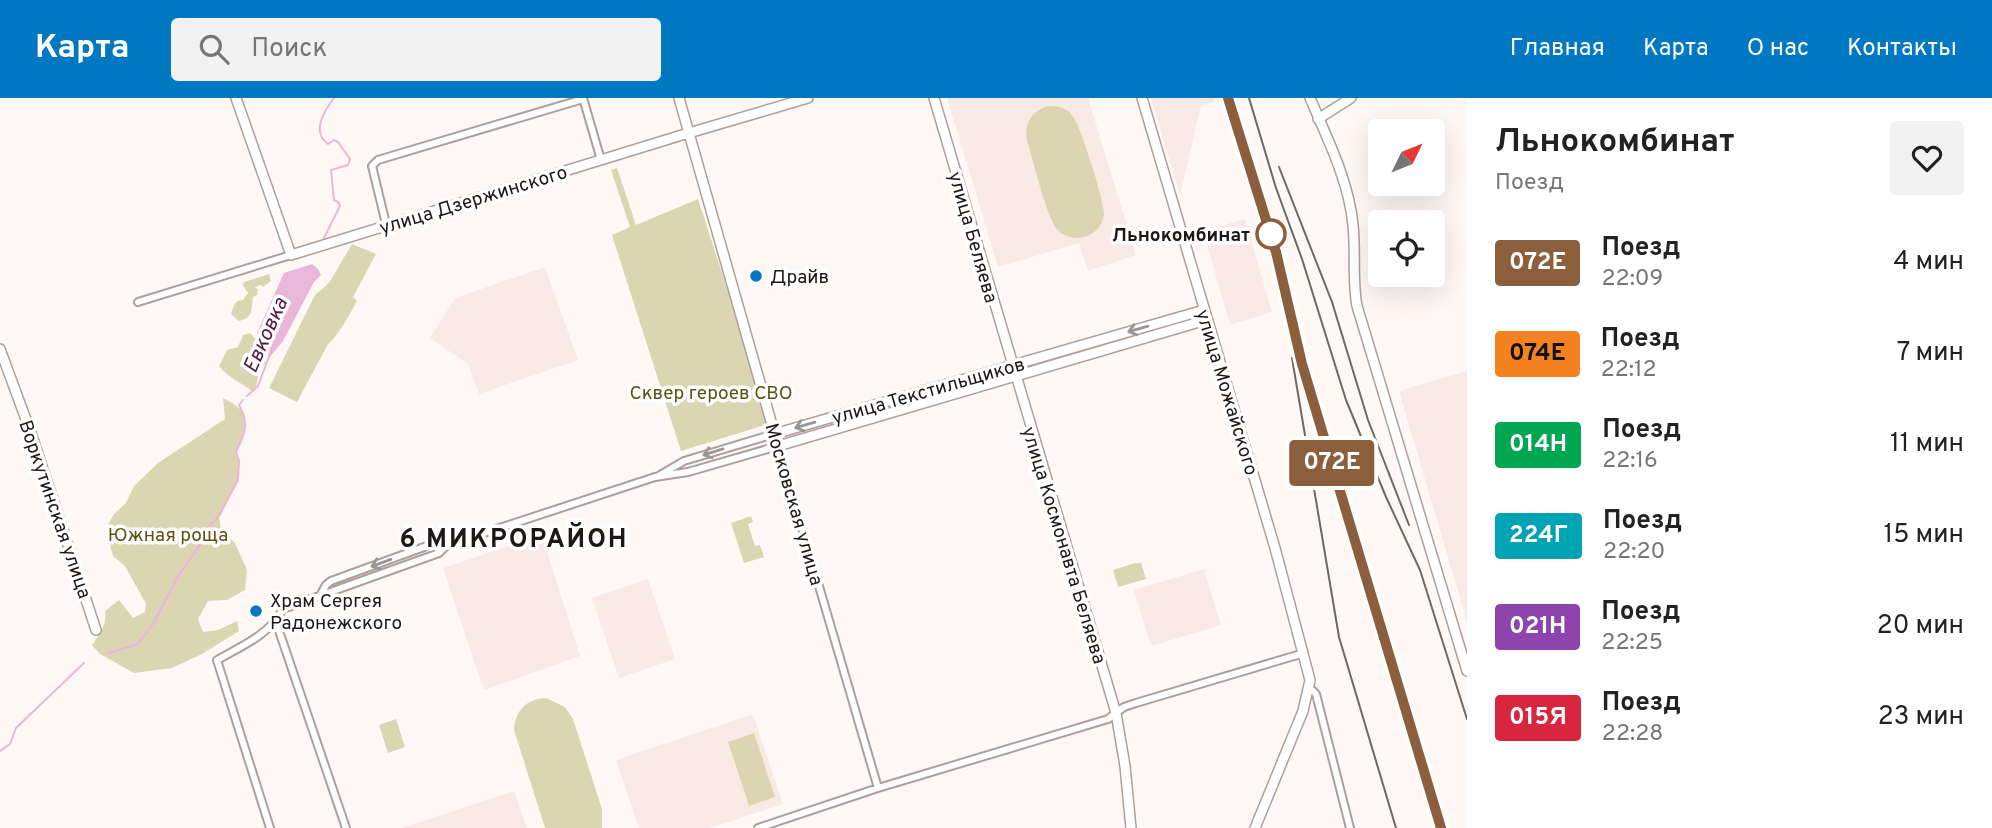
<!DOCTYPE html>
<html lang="ru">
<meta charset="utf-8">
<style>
:root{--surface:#fff;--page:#f2f2f2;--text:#222;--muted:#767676;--accent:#0078c2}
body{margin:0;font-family:Overpass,sans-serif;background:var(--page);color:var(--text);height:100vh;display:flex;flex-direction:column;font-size:26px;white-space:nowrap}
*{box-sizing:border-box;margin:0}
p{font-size:23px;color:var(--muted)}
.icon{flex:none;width:38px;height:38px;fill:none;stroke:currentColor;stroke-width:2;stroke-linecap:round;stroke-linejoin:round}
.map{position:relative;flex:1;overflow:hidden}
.side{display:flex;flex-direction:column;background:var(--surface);width:525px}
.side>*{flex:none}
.badge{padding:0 14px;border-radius:5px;font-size:24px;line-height:46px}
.needle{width:46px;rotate:47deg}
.fabs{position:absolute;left:1368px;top:21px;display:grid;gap:14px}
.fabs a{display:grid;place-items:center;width:77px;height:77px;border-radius:7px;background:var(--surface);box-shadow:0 7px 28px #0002;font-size:35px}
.map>.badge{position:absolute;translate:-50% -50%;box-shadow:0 0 0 4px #fff}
.round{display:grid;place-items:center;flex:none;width:74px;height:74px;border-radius:7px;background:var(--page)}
.headline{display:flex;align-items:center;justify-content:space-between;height:119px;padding:0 28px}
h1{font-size:33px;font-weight:700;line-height:52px}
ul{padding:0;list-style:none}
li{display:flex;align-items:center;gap:21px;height:91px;padding:0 28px}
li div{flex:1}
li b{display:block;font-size:26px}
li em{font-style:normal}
li .badge{min-width:77px;font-weight:700;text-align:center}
header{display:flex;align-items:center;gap:42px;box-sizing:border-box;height:98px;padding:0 35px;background:var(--accent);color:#fff}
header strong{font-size:33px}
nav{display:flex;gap:38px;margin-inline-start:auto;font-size:24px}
.search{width:490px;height:63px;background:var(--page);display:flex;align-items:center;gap:18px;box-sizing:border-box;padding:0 24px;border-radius:7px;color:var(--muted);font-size:26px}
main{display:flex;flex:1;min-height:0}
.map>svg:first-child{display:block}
</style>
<header>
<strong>Карта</strong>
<div class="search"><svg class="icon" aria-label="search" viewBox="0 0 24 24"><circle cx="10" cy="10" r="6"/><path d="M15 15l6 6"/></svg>Поиск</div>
<nav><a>Главная</a><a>Карта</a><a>О нас</a><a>Контакты</a></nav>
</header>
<main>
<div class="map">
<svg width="1467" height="730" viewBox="0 0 1467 730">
<rect width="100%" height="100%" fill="#fff8f5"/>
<path fill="#faeae5" d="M 947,0 L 1088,0 L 1136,157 L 1088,173 L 1079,145 L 998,169 Z
M 1151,0 L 1215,0 L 1215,3 L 1201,8 L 1180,98 Z
M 1245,121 L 1272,214 L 1230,227 L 1203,133 Z
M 545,169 L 578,262 L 479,296 L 468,266 L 430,240 L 455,200 Z
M 1467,273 L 1467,524 L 1399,293 Z
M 542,437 L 580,558 L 484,592 L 443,470 Z
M 1204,471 L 1221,527 L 1151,548 L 1134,492 Z
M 648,481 L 675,561 L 619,580 L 592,500 Z
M 753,616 L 783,706 L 710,730 L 639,730 L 616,662 Z
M 514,693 L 527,730 L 402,730 Z"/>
<path fill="#dbd5b1" d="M 1048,8 C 1057,8 1066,9 1072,17 C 1080,25 1104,103 1104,115 C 1103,139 1071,149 1056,130 C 1046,116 1033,62 1027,43 C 1024,26 1031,13 1048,8 Z
M 617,70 L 636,127 L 698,101 L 771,325 L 681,353 L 612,137 L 630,129 L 611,72 Z
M 352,146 L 376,156 L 353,199 L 357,203 C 350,216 338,238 328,246 L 297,304 L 269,290 L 315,197 L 329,185 Z
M 269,176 L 271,183 L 263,189 L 261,187 L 255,189 L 258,192 L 257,197 L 253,199 C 251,211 254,220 239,223 L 231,216 C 234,207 234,203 243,202 L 248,195 L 243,187 L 244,184 Z
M 250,235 L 263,249 L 266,255 L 265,266 L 259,271 L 257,286 L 253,294 C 241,284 228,280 219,268 L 227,252 L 238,249 L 243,237 Z
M 223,300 C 253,314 248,328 236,354 L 239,363 L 238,382 L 219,418 L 221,432 L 235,445 L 247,472 L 245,492 L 227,502 L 208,503 L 198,521 L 203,534 L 218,532 L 237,523 L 239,533 L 202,556 L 172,570 L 134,575 L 100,556 L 92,547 C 100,536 107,526 105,513 L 119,502 L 133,520 L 145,514 L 146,506 L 125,468 L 113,458 L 107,436 L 109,425 L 114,416 L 126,405 L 134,388 L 158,365 L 225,321 Z
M 751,418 L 753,424 L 748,426 L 755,448 L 760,447 L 764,459 L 744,465 L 731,425 Z
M 1135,465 L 1141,465 L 1146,481 L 1118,489 L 1113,472 Z
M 546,600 L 565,609 L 573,621 L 602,711 L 602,730 L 545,730 L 514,632 C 515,613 526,601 546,600 Z
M 396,621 L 405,649 L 388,655 L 379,627 Z
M 754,635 L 775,699 L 749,708 L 728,644 Z"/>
<path fill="#e8b7da" d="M 312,166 L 318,171 L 321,177 L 314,184 L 283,243 L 268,261 L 269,250 L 257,235 L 284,175 Z"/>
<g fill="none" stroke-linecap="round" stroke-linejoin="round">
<path stroke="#e8b7da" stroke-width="2" d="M 324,140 L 340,108 L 338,104 L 334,102 L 331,72 L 348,67 L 350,61 L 338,44 L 334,42 L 328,46 C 311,34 324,13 334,0
M 247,298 L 258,288 L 269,259
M 108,555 L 138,546 L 153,526 L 178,478 L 198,450 L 205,433 L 219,418 L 238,382 L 239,363 L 236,354 C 245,335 250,326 239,307 L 243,302
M 0,653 L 10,646 L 16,630 L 84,565"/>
<g stroke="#b09f99" stroke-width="10">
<path id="street" d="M 583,0 L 601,62
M 386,126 L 372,68 L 378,62 L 583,1
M 138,204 L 291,157
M 660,377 L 684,363 L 774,336
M 320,498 L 326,487 L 331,483 L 435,445 L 446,448
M 276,524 L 346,730
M 1309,589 L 1316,596 L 1350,730
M 270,730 L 217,562 C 242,548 269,537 283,511 L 439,455 L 446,448 L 460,443 L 655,379 L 688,374 L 778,348 L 878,690
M 758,730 L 878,690 L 1108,621 L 1124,609 L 1136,605 L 1304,555"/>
</g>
<g stroke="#b09f99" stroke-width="12">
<path id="secondary" d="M 236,0 L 291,157 L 682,37 L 808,0
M 679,0 L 778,348 L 1206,222
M 934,0 L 1116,615 L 1125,668 L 1131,730
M 1142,0 L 1275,450 L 1310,582 L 1303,613 L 1255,730
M 1310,0 C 1327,40 1349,83 1353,127 C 1356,154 1352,181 1357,208 L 1467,573
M 1318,21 L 1351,0
M 0,251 L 31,335 L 96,532
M 774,336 L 1204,212"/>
</g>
<use href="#street" stroke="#fff" stroke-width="6"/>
<use href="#secondary" stroke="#fff" stroke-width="9"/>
<path stroke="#6f6966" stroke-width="2" d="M 1228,0 L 1276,154 L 1297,246 L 1441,730
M 1249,0 L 1276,90 L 1302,161 L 1346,302 L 1386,399 L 1420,472 L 1467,621
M 1279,69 L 1332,204 L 1368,322 L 1409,427
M 1292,260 L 1339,539 L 1396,730"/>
</g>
<defs><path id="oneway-shaft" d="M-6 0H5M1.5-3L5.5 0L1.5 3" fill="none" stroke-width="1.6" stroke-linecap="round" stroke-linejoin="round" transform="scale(1.75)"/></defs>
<g stroke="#999796">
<use href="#oneway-shaft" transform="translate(1138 231) rotate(164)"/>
<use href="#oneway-shaft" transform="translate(805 327) rotate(164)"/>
<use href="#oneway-shaft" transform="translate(713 354) rotate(163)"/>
<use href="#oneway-shaft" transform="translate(381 465) rotate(160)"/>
</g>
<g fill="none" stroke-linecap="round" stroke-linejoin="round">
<g stroke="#fff" stroke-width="16">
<path id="line" d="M 1228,0 L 1276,154 L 1302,266 L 1441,730"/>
</g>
<use href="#line" stroke="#8b5e3c" stroke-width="10"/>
</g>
<circle fill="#fff" stroke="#8b5e3c" stroke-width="3.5" cx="1271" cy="136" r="14"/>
<g fill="#0078c2" stroke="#fff" stroke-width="2.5">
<circle cx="756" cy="178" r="7"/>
<circle cx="256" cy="513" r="7"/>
</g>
<g text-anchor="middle" stroke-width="7" stroke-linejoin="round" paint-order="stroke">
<g font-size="19" fill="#1d1715" stroke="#fff">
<text transform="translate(473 101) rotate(-17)" y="7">улица Дзержинского</text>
<text transform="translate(974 139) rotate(74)" y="7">улица Беляева</text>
<text transform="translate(928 292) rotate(-16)" y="7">улица Текстильщиков</text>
<text transform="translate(1228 294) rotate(73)" y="7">улица Можайского</text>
<text transform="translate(795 406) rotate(74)" y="7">Московская улица</text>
<text transform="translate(56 411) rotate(71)" y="7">Воркутинская улица</text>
<text transform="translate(1065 447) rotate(73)" y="7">улица Космонавта Беляева</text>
</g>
<g font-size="19" font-weight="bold" fill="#1d1715" stroke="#fff" text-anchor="end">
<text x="1250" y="143">Льнокомбинат</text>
</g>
<g font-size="19" fill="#1d1715" stroke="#fff" text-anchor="start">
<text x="770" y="185">Драйв</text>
<text x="270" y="509">Храм Сергея<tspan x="270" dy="22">Радонежского</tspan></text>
</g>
<g font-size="19" fill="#5c5212" stroke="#fff">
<text x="711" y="301">Сквер героев СВО</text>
<text x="168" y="443">Южная роща</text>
</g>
<g font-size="21" font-style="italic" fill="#531a46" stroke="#fff">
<text transform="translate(265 237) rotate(-66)" y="7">Евковка</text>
</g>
<g font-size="26" font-weight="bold" letter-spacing="2" fill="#1d1715" stroke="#fff">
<text x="514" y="449">6 МИКРОРАЙОН</text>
</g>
</g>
</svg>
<div class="fabs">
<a><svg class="needle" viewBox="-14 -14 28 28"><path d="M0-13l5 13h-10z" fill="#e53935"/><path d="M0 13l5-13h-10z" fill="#767676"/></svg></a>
<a><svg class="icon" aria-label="locate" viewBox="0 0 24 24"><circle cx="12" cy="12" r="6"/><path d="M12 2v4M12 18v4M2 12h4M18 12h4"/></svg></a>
</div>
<b class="badge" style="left:1332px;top:365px;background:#8b5e3c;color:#fff">072Е</b>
</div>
<section class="side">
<div class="headline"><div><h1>Льнокомбинат</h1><p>Поезд</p></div><a class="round"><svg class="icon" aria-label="heart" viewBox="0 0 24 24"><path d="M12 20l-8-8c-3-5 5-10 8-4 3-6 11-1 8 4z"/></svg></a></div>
<ul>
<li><span class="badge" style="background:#8b5e3c;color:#fff">072Е</span><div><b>Поезд</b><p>22:09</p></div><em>4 мин</em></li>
<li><span class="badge" style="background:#f58220;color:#111">074Е</span><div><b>Поезд</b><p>22:12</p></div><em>7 мин</em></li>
<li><span class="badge" style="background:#00a651;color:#fff">014Н</span><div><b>Поезд</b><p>22:16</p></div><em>11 мин</em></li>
<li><span class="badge" style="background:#00a3b4;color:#fff">224Г</span><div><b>Поезд</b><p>22:20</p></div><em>15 мин</em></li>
<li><span class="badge" style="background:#8e44ad;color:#fff">021Н</span><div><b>Поезд</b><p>22:25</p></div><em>20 мин</em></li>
<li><span class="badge" style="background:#d7263d;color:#fff">015Я</span><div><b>Поезд</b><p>22:28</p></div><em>23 мин</em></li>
</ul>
</section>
</main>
